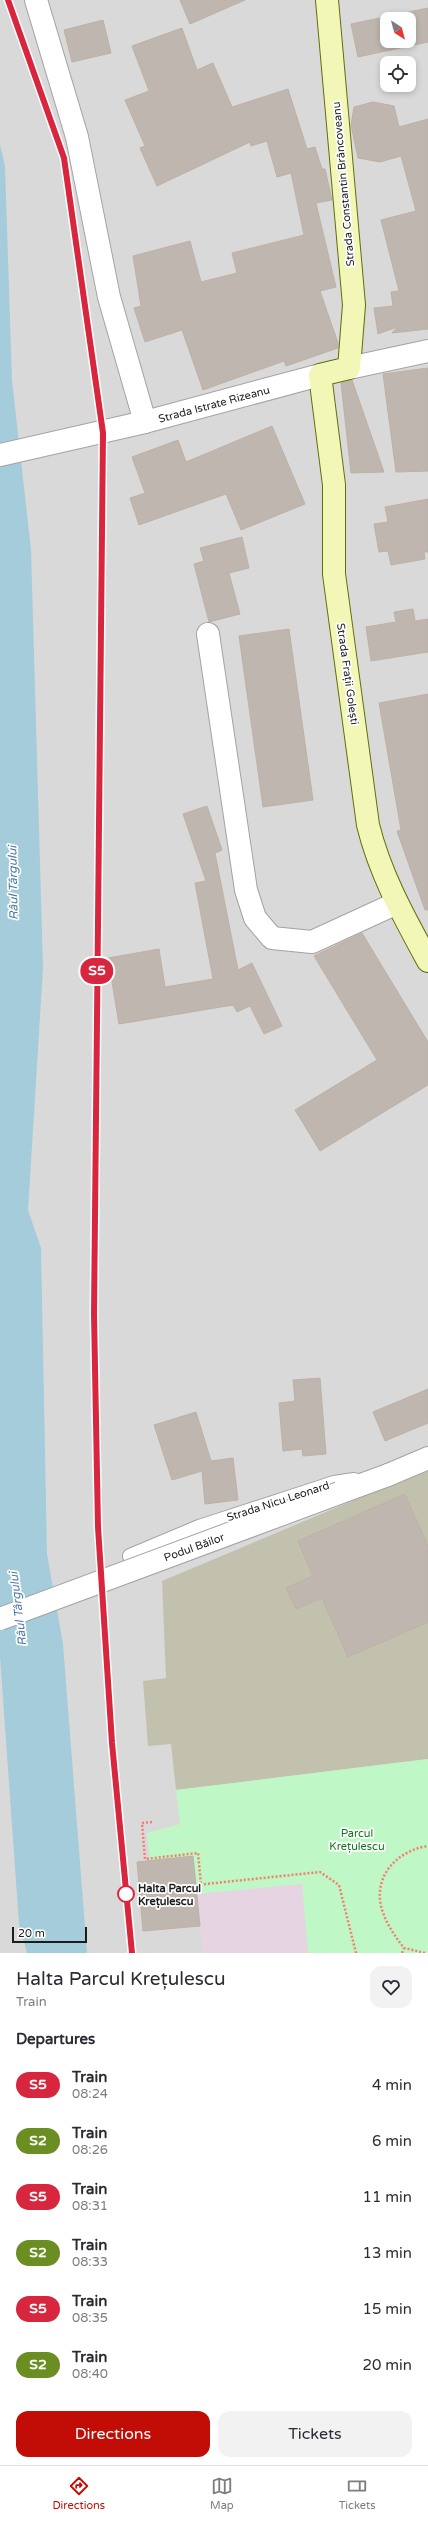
<!DOCTYPE html>
<meta charset="utf-8">
<style>
:root{--surface:#fff;--page:#f2f2f3;--text:#2b2b33;--muted:#7c7c81;--line:#e1e1e2;--accent:#c20c06}
body{margin:0;font-family:"Varela Round",sans-serif;background:var(--page);color:var(--text);height:100vh;display:flex;flex-direction:column;font-size:15px;white-space:nowrap}
*{box-sizing:border-box;margin:0}
p{font-size:13px;color:var(--muted)}
.icon{flex:none;width:22px;height:22px;fill:none;stroke:currentColor;stroke-width:2;stroke-linecap:round;stroke-linejoin:round}
.map{position:relative;height:1953px;overflow:hidden}
.sheet{display:flex;flex-direction:column;background:var(--surface);flex:1}
.sheet>*{flex:none}
.badge{padding:0 8px;border-radius:13px;font-size:14px;line-height:26px}
.needle{width:26px;rotate:144deg}
.buttons{position:absolute;left:380px;top:12px;display:grid;gap:8px}
.buttons a{display:grid;place-items:center;width:36px;height:36px;border-radius:8px;background:var(--surface);box-shadow:0 2px 6px #0003;font-size:20px}
.scale{position:absolute;left:12px;bottom:10px;width:75px;box-sizing:border-box;padding-left:4px;border:2px solid #1c1c1c;border-top:0;font-size:11px;line-height:14px;white-space:nowrap;color:#1c1c1c;-webkit-text-stroke:3px #fff;paint-order:stroke}
.map>.badge{position:absolute;translate:-50% -50%;box-shadow:0 0 0 2px #fff}
h2{padding:0 16px;font-size:15px;line-height:36px}
.round{display:grid;place-items:center;flex:none;width:42px;height:42px;border-radius:12px;background:var(--page)}
.head{display:flex;align-items:center;justify-content:space-between;height:68px;padding:0 16px}
h1{font-size:19px;font-weight:600;line-height:30px}
.primary-button{display:flex;gap:8px;margin-top:auto;padding:8px 16px}
.primary-button a{flex:1;height:46px;border-radius:12px;background:var(--accent);color:#fff;font-size:16px;font-weight:600;line-height:46px;text-align:center}
.primary-button a+a{background:var(--page);color:var(--text)}
ul{padding:0;list-style:none}
li{display:flex;align-items:center;gap:12px;height:56px;padding:0 16px}
li div{flex:1}
li b{display:block;font-size:15px}
li em{font-style:normal}
li .badge{min-width:44px;font-weight:700;text-align:center}
.dock{display:flex;justify-content:space-around;align-items:center;height:56px;border-top:1px solid var(--line);background:var(--surface);font-size:11px;color:var(--muted)}
.dock a{display:grid;justify-items:center;gap:2px}
.dock .selected{color:var(--accent)}
.map>svg:first-child{display:block}
</style>
<div class="map">
<svg width="428" height="1953" viewBox="0 0 428 1953">
<rect width="100%" height="100%" fill="#edeae2"/>
<path fill="#dad9d9" fill-rule="evenodd" d="M 0,0 L 428,0 L 428,1953 L 0,1953 ZM 387,19 L 409,19 L 409,41 L 387,41 ZM 387,63 L 409,63 L 409,85 L 387,85 Z"/>
<path fill="#e6d4e2" d="M 302,1884 L 308,1953 L 203,1953 L 197,1894 Z"/>
<path fill="#c1c1ae" d="M 428,1469 L 428,1759 L 176,1790 L 171,1744 L 148,1746 L 143,1681 L 166,1678 L 162,1581 Z"/>
<path fill="#bff7c6" d="M 428,1759 L 428,1953 L 308,1953 L 302,1884 L 197,1894 L 193,1856 L 150,1860 L 147,1833 L 180,1824 L 176,1790 Z"/>
<path fill="#a4ccda" d="M 0,145 L 5,166 L 12,380 L 31,550 L 43,968 L 28,1210 L 41,1248 L 47,1554 L 63,1644 L 87,1953 L 27,1953 L 19,1924 L 0,1656 Z"/>
<path fill="#beb6af" stroke="#beb1a5" fill-rule="evenodd" d="M 180,0 L 245,0 L 190,24 Z
M 428,8 L 428,42 L 358,57 L 351,24 ZM 387,19 L 409,19 L 409,41 L 387,41 Z
M 103,20 L 111,53 L 72,62 L 64,30 Z
M 182,28 L 197,70 L 213,63 L 232,107 L 288,89 L 307,149 L 315,147 L 322,169 L 325,169 L 332,200 L 316,203 L 336,287 L 320,291 L 338,343 L 338,348 L 286,366 L 284,361 L 203,390 L 182,330 L 145,342 L 134,308 L 141,306 L 133,256 L 190,241 L 201,282 L 237,273 L 232,253 L 304,235 L 291,173 L 277,177 L 267,141 L 251,146 L 250,142 L 157,186 L 140,148 L 145,146 L 125,100 L 149,91 L 132,46 Z
M 373,102 L 394,106 L 399,127 L 428,119 L 428,329 L 392,333 L 397,327 L 378,334 L 374,308 L 393,306 L 391,292 L 399,291 L 381,220 L 416,211 L 401,156 L 380,162 L 358,158 L 351,125 L 354,107 Z
M 428,368 L 428,471 L 396,472 L 383,374 Z
M 352,380 L 384,472 L 351,473 L 341,383 Z
M 272,426 L 305,504 L 241,530 L 226,494 L 139,525 L 130,498 L 145,493 L 132,457 L 178,440 L 186,462 Z
M 428,499 L 428,552 L 424,552 L 425,559 L 391,565 L 388,551 L 379,552 L 374,524 L 388,522 L 385,507 Z
M 242,537 L 249,568 L 229,573 L 240,614 L 209,622 L 194,564 L 204,561 L 200,548 Z
M 413,609 L 415,621 L 428,619 L 428,652 L 371,661 L 366,627 L 396,622 L 394,612 Z
M 289,629 L 313,800 L 263,807 L 239,636 Z
M 428,694 L 428,910 L 425,910 L 397,831 L 401,830 L 379,703 Z
M 207,806 L 222,850 L 215,853 L 238,970 L 252,963 L 282,1026 L 264,1034 L 250,1006 L 237,1012 L 233,1005 L 119,1024 L 108,958 L 159,949 L 165,987 L 213,979 L 195,883 L 206,881 L 183,814 Z
M 362,933 L 428,1042 L 428,1085 L 320,1151 L 295,1110 L 377,1060 L 314,956 Z
M 320,1378 L 326,1454 L 303,1456 L 302,1449 L 283,1451 L 279,1403 L 295,1401 L 293,1380 Z
M 428,1389 L 428,1423 L 385,1441 L 373,1412 Z
M 196,1412 L 211,1461 L 233,1458 L 238,1500 L 205,1504 L 202,1471 L 172,1480 L 154,1425 Z
M 405,1494 L 428,1546 L 428,1622 L 348,1657 L 322,1598 L 296,1609 L 286,1588 L 313,1576 L 298,1541 Z
M 193,1856 L 200,1926 L 143,1931 L 137,1862 Z"/>
<g fill="none" stroke-linecap="round" stroke-linejoin="round">
<g stroke="#a3a3a3" stroke-width="16">
<path id="service" d="M 130,1556 L 199,1527 L 334,1483 L 354,1480"/>
</g>
<g stroke="#a3a3a3" stroke-width="24">
<path id="pedestrian" d="M 339,1493 L 388,1475"/>
</g>
<g stroke="#a3a3a3" stroke-width="24">
<path id="minor" d="M 36,0 L 77,137 L 109,297 L 145,422
M 208,634 L 246,890 L 255,918 L 272,938 L 312,942 L 397,903
M 388,1475 L 428,1458"/>
</g>
<g stroke="#a3a3a3" stroke-width="24">
<path id="tertiary" d="M 349,368 L 428,351
M 0,455 L 145,422 L 320,375"/>
</g>
<g stroke="#606e08" stroke-width="24">
<path id="secondary" d="M 327,0 L 354,305 L 349,368 L 320,375 L 334,485 L 334,574 L 368,825 C 380,874 404,917 428,961"/>
</g>
<path stroke="#f57e6c" stroke-width="2.5" stroke-dasharray="2 2" stroke-linecap="butt" d="M 152,1822 L 142,1823 L 145,1859 L 198,1853 L 201,1885
M 196,1885 L 320,1872 L 339,1885 L 356,1953
M 402,1953 L 404,1948
M 425,1953 L 404,1948 C 394,1935 385,1922 381,1906 C 374,1874 399,1850 428,1846"/>
<use href="#service" stroke="#fff" stroke-width="14"/>
<use href="#pedestrian" stroke="#fff" stroke-width="22"/>
<use href="#minor" stroke="#fff" stroke-width="22"/>
<use href="#tertiary" stroke="#fff" stroke-width="22"/>
<use href="#secondary" stroke="#f2f7b7" stroke-width="22"/>
<g stroke="#6a6a6a" stroke-width="4.5">
<path id="rail" d="M 8,0 L 64,157 L 103,433 L 94,1314 L 98,1527 L 112,1743 L 132,1953"/>
</g>
<use href="#rail" stroke="#fff" stroke-width="3" stroke-dasharray="9" stroke-linecap="butt"/>
<g stroke="#a3a3a3" stroke-width="24" stroke-linecap="butt">
<path id="pedestrian-bridge" d="M 0,1619 L 339,1493"/>
</g>
<use href="#pedestrian-bridge" stroke="#fff" stroke-width="22"/>
</g>
<g fill="none" stroke-linecap="round" stroke-linejoin="round">
<g stroke="#fff" stroke-width="9">
<path id="line" d="M 8,0 L 64,158 L 103,433 L 94,1314 L 98,1527 L 112,1743 L 132,1953"/>
</g>
<use href="#line" stroke="#d7263d" stroke-width="6"/>
</g>
<circle fill="#fff" stroke="#d7263d" stroke-width="2" cx="126" cy="1894" r="8"/>
<g text-anchor="middle" stroke-width="3.5" stroke-linejoin="round" paint-order="stroke">
<g font-size="11" fill="#1c1c1c" stroke="#fff">
<text transform="translate(343 184) rotate(-95)" y="4">Strada Constantin Brâncoveanu</text>
<text transform="translate(214 404) rotate(-15)" y="4">Strada Istrate Rizeanu</text>
<text transform="translate(348 674) rotate(82)" y="4">Strada Frații Golești</text>
<text transform="translate(278 1501) rotate(-18)" y="4">Strada Nicu Leonard</text>
<text transform="translate(194 1547) rotate(-20)" y="4">Podul Băilor</text>
</g>
<g font-size="11" fill="#0f761a" stroke="#fff">
<text x="357" y="1837">Parcul<tspan x="357" dy="13">Krețulescu</tspan></text>
</g>
<g font-size="11" font-weight="bold" fill="#1c1c1c" stroke="#fff" text-anchor="start">
<text x="138" y="1892">Halta Parcul<tspan x="138" dy="13">Krețulescu</tspan></text>
</g>
<g font-size="12" font-style="italic" fill="#4c77a8" stroke="#fff">
<text transform="translate(13 883) rotate(-91)" y="4">Râul Târgului</text>
<text transform="translate(18 1609) rotate(-97)" y="4">Râul Târgului</text>
</g>
</g>
</svg>
<div class="buttons">
<a><svg class="needle" viewBox="-14 -14 28 28"><path d="M0-13l5 13h-10z" fill="#e53935"/><path d="M0 13l5-13h-10z" fill="#7c7c81"/></svg></a>
<a><svg class="icon" aria-label="locate" viewBox="0 0 24 24"><circle cx="12" cy="12" r="6"/><path d="M12 2v4M12 18v4M2 12h4M18 12h4"/></svg></a>
</div>
<div class="scale">20 m</div>
<b class="badge" style="left:97px;top:971px;background:#d7263d;color:#fff">S5</b>
</div>
<section class="sheet">
<div class="head"><div><h1>Halta Parcul Krețulescu</h1><p>Train</p></div><a class="round"><svg class="icon" aria-label="heart" viewBox="0 0 24 24"><path d="M12 20l-8-8c-3-5 5-10 8-4 3-6 11-1 8 4z"/></svg></a></div>
<h2>Departures</h2>
<ul>
<li><span class="badge" style="background:#d7263d;color:#fff">S5</span><div><b>Train</b><p>08:24</p></div><em>4 min</em></li>
<li><span class="badge" style="background:#6b8e23;color:#fff">S2</span><div><b>Train</b><p>08:26</p></div><em>6 min</em></li>
<li><span class="badge" style="background:#d7263d;color:#fff">S5</span><div><b>Train</b><p>08:31</p></div><em>11 min</em></li>
<li><span class="badge" style="background:#6b8e23;color:#fff">S2</span><div><b>Train</b><p>08:33</p></div><em>13 min</em></li>
<li><span class="badge" style="background:#d7263d;color:#fff">S5</span><div><b>Train</b><p>08:35</p></div><em>15 min</em></li>
<li><span class="badge" style="background:#6b8e23;color:#fff">S2</span><div><b>Train</b><p>08:40</p></div><em>20 min</em></li>
</ul>
<div class="primary-button"><a>Directions</a><a>Tickets</a></div>
</section>
<nav class="dock">
<a class="selected"><svg class="icon" aria-label="directions" viewBox="0 0 24 24"><path d="M12 3l9 9-9 9-9-9zM9 14v-3h6M13 9l2 2-2 2"/></svg>Directions</a>
<a><svg class="icon" aria-label="map" viewBox="0 0 24 24"><path d="M3 6l6-2 6 2 6-2v14l-6 2-6-2-6 2zM9 4v14M15 6v14"/></svg>Map</a>
<a><svg class="icon" aria-label="tickets" viewBox="0 0 24 24"><path d="M3 7h18v10H3zM15 7v10"/></svg>Tickets</a>
</nav>
